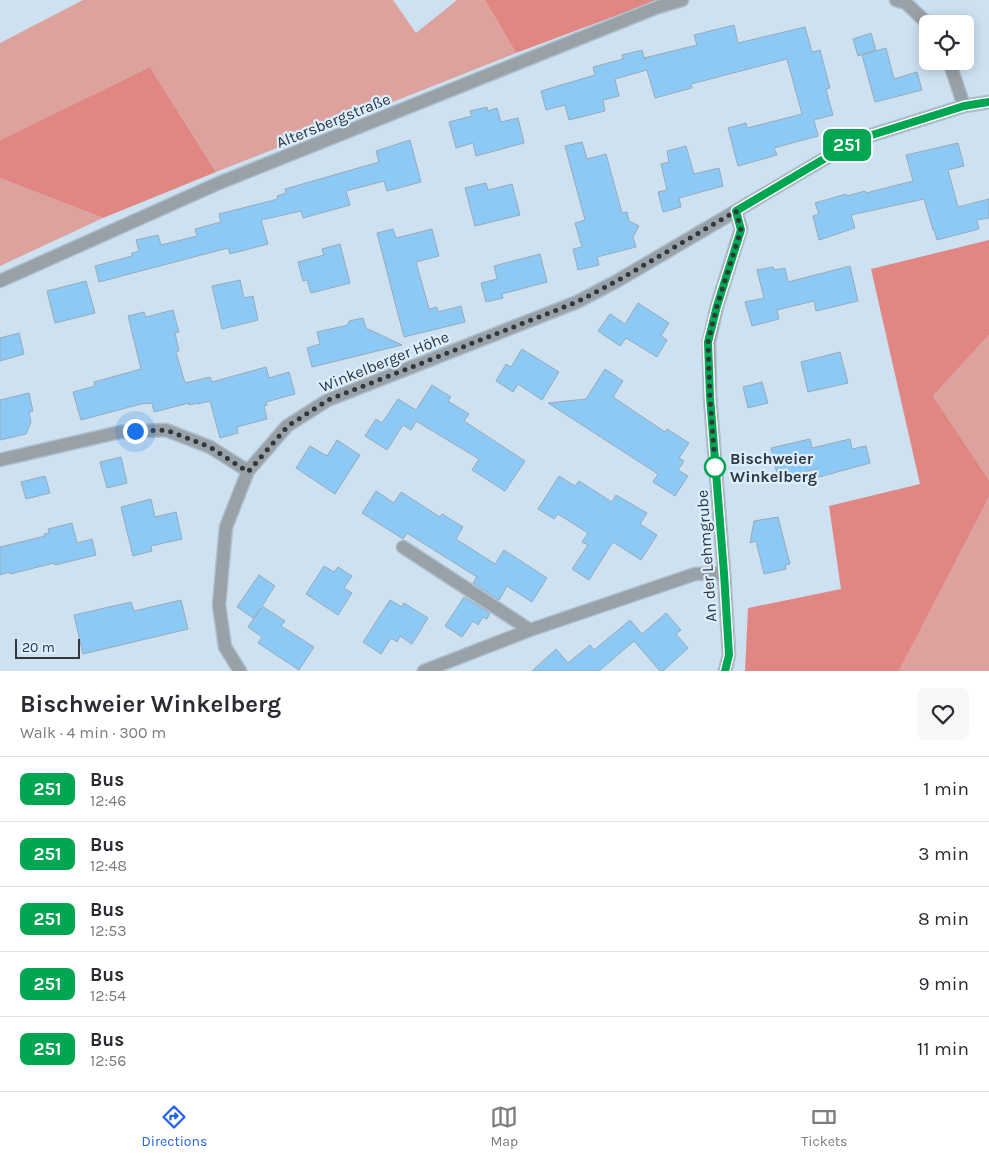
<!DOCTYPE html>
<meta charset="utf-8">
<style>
:root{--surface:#fff;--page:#f7f7f7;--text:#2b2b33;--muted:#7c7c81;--line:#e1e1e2;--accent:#2563eb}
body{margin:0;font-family:Karla,sans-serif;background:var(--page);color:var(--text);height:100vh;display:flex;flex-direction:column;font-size:19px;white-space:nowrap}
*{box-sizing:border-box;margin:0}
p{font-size:16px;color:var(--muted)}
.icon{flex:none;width:28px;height:28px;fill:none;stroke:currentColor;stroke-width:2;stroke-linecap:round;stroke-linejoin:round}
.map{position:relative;height:671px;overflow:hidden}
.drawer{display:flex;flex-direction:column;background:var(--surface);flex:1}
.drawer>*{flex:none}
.badge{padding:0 10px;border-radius:8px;font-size:18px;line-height:32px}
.controls{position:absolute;left:919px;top:15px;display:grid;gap:10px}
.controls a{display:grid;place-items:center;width:55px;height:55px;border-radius:8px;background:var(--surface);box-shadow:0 2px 12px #0003;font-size:25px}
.scale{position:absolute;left:15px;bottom:12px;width:65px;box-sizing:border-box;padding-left:5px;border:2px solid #30383e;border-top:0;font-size:14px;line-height:18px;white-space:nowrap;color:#30383e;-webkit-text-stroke:4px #daeefe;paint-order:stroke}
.you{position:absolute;width:25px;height:25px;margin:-12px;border:4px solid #fff;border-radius:50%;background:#1a73e8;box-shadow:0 0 0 8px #1a73e833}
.map>.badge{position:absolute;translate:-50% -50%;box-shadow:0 0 0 2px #fff}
.round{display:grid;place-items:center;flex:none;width:52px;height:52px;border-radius:8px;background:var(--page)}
.head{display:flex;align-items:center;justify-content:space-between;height:85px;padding:0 20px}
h1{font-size:24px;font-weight:700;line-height:38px}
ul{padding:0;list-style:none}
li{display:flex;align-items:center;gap:15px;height:65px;padding:0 20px;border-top:1px solid var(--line)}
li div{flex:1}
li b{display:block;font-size:19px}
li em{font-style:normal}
li .badge{min-width:55px;font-weight:700;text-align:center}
.dock{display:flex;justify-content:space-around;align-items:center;height:70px;border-top:1px solid var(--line);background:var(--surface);font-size:14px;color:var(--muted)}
.dock a{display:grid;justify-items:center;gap:2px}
.dock .selected{color:var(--accent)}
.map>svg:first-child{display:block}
</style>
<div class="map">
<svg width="989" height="671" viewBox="0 0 989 671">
<rect width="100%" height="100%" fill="#cde1f1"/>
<path fill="#dea29e" d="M 83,0 L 393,0 L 416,33 L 457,0 L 485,0 L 516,53 L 216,172 L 150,67 L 0,140 L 0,43 Z
M 0,178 L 103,218 L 0,266 Z
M 989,335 L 989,480 L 933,396 Z
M 989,497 L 989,671 L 899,671 Z"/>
<path fill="#e08784" d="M 485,0 L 658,0 L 516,53 Z
M 150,67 L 216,172 L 103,218 L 0,178 L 0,140 Z
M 989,240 L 989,335 L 933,396 L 989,480 L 989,497 L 899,671 L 745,671 L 748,608 L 841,589 L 829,506 L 920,484 L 871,269 Z"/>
<path fill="#8dc9f5" stroke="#97abba" d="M 734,25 L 738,43 L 805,27 L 812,52 L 820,50 L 830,88 L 826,89 L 833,115 L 814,120 L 818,136 L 774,148 L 777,155 L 738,166 L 728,128 L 746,123 L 747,128 L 802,114 L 787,59 L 691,84 L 692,88 L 655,98 L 647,70 L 615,79 L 619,96 L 603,100 L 605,111 L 569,120 L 565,105 L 546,110 L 541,91 L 595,75 L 593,67 L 623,59 L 622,55 L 642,50 L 645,60 L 644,58 L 697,45 L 694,35 Z
M 871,33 L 876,50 L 858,56 L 853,39 Z
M 886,48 L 894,79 L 917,72 L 922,90 L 875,102 L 862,55 Z
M 487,107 L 488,111 L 497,108 L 501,122 L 518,118 L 524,143 L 476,156 L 473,143 L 456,148 L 449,122 L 472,116 L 470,111 Z
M 410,140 L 421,182 L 387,191 L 384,181 L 346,191 L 350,205 L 303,218 L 301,211 L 261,220 L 268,244 L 230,254 L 228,248 L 99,282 L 95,266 L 132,256 L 132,253 L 139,251 L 136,240 L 158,235 L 161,245 L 197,236 L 195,229 L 221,222 L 219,214 L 278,199 L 277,196 L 286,193 L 285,189 L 379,162 L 376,151 Z
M 582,142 L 587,159 L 606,154 L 622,213 L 627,212 L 629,221 L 639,226 L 633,237 L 636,247 L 597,257 L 599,265 L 578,270 L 573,249 L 582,247 L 575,223 L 585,220 L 565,146 Z
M 958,143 L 964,166 L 948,170 L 958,207 L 989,199 L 989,218 L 977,220 L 979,229 L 937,240 L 934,230 L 933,230 L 924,199 L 851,215 L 855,228 L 819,240 L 813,216 L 819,214 L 815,203 L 846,194 L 847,196 L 865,191 L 866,193 L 913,181 L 906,155 Z
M 686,146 L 694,174 L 719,168 L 723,186 L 679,198 L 681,207 L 663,212 L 658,192 L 667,190 L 661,164 L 669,162 L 667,151 Z
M 486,183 L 488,190 L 512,184 L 520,215 L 475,226 L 465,188 Z
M 393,229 L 396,238 L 432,229 L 439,256 L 416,262 L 429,309 L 437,307 L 438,312 L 461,306 L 465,322 L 404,337 L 377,233 Z
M 340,244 L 350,283 L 311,293 L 307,280 L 303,281 L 298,262 L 324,255 L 322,249 Z
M 540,254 L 547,282 L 502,294 L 503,298 L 486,302 L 481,283 L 497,279 L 494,266 Z
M 850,266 L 858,301 L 816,311 L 814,301 L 777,310 L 779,319 L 752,326 L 745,302 L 764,298 L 757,270 L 773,267 L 774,270 L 785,268 L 788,282 Z
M 240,280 L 244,298 L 253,296 L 258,320 L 222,329 L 212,286 Z
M 86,281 L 95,313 L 55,323 L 47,291 Z
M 638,303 L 669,323 L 661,336 L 667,340 L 657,357 L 626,338 L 620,346 L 598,331 L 610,314 L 625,324 Z
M 173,310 L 179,332 L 175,333 L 179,351 L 176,352 L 185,383 L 210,377 L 212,382 L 266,367 L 269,378 L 289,372 L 295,394 L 266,402 L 267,405 L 264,406 L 267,419 L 237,427 L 238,433 L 220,438 L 210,401 L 198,404 L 198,403 L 189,405 L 189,403 L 154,412 L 152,403 L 141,404 L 81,420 L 73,392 L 95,386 L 94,382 L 141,369 L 128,316 L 144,312 L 146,317 Z
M 363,318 L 366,328 L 402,345 L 312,367 L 307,348 L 320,344 L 317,332 L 348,325 L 349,321 Z
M 19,333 L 24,354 L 0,361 L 0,338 Z
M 522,349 L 559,372 L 542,400 L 518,384 L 513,392 L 496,381 L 506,364 L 511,367 Z
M 840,352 L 848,383 L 808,392 L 801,362 Z
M 605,369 L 623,381 L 613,397 L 665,432 L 667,429 L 689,443 L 679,458 L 684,461 L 678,470 L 688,476 L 675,496 L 653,482 L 658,474 L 548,403 L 586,399 Z
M 762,382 L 768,403 L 748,408 L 743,387 Z
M 432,385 L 451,397 L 448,401 L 469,414 L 464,421 L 525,461 L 505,491 L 472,470 L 479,459 L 416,421 L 411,430 L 403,425 L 387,450 L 365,436 L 376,419 L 382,423 L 398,399 L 416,410 Z
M 29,393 L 33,411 L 29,412 L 31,422 L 26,434 L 0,440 L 0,400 Z
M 810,439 L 812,448 L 850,439 L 852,449 L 866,446 L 870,463 L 819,477 L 817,469 L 778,478 L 771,448 Z
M 337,440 L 360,455 L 335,494 L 296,468 L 310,446 L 327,456 Z
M 121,457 L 127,483 L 107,488 L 100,462 Z
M 45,476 L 50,493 L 26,499 L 21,482 Z
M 559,476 L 575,486 L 579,481 L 612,502 L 616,495 L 647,513 L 640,524 L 657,535 L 641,560 L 613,542 L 589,580 L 572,569 L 588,545 L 582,542 L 588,533 L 558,514 L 554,519 L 538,509 Z
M 376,491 L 394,503 L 401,492 L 440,517 L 442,514 L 463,527 L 456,539 L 495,564 L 504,550 L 547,578 L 532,602 L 507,586 L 499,600 L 473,583 L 477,577 L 407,533 L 403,539 L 362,513 Z
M 151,499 L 155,517 L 176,512 L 182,539 L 151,546 L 152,551 L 133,556 L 121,507 Z
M 778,517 L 790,564 L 785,565 L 786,569 L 764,574 L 756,541 L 750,543 L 754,521 Z
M 72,523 L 77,543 L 92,539 L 96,555 L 55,565 L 54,563 L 10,574 L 9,572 L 0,575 L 0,547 L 45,536 L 44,534 L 49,533 L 48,529 Z
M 324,566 L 334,572 L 338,567 L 352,576 L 344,588 L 352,593 L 338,615 L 306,594 Z
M 259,575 L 275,586 L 262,606 L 285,621 L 281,626 L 314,647 L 299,670 L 258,643 L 262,637 L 248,627 L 261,608 L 253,618 L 237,607 Z
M 464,597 L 490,613 L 487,619 L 483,617 L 478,625 L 473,621 L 462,637 L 445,626 Z
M 181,600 L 188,629 L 83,654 L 74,615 L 131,602 L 134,611 Z
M 390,600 L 402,607 L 404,603 L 428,618 L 412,644 L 400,636 L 397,642 L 391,638 L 381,654 L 363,642 Z
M 666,613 L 681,630 L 676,634 L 688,648 L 663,671 L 660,671 L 634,641 L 599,671 L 532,671 L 556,649 L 568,663 L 590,645 L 594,650 L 630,620 L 642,634 Z"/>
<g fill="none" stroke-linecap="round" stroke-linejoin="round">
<g stroke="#aebfcd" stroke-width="15">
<path id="minor" d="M 896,0 L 906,3 L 928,24
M 949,61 L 964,106
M 0,281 L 219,183 L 658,7 L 682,0
M 0,460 L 120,432 L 166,430 L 210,447 L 248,471
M 403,547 L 530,630
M 240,671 L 225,647 L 219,605 L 226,527 L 248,471 L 287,426 L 328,400 L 577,302 L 617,281 L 736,211
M 424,671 L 530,630 L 695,574 L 724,573
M 725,671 L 729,655 L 724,573 L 710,397 L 709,342 L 717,306 L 741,229 L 736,211 L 856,140 L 964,106 L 989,102"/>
</g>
<use href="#minor" stroke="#98a1a7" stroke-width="12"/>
</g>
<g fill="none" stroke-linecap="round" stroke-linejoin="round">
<g stroke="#fff" stroke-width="11">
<path id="line" d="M 725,671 L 729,655 L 724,573 L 710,397 L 708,342 L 717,306 L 741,230 L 736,211 L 856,140 L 964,106 L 989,102"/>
</g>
<use href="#line" stroke="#00a651" stroke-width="8"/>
<path stroke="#30383e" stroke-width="5" stroke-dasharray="0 9" d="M 135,431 L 166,430 L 210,447 L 248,472 L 288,426 L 328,400 L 577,302 L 617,281 L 736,211 L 741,230 L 717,306 L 708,342 L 710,397 L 716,476 L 715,467"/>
</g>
<circle fill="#fff" stroke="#00a651" stroke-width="2.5" cx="715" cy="467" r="10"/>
<g text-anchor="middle" stroke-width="4.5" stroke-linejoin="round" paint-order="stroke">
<g font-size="16" fill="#30383e" stroke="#daeefe">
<text transform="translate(333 120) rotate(-22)" y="6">Altersbergstraße</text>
<text transform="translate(384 361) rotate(-22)" y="6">Winkelberger Höhe</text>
<text transform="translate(706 556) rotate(-94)" y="6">An der Lehmgrube</text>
</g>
<g font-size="16" font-weight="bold" fill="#30383e" stroke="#daeefe" text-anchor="start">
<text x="730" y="464">Bischweier<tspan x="730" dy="18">Winkelberg</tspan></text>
</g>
</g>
</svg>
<div class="controls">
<a><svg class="icon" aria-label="locate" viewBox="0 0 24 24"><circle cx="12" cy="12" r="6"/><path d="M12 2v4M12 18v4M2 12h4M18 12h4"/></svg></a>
</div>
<div class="scale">20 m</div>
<div class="you" style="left:135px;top:431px"></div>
<b class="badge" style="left:847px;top:145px;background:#00a651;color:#fff">251</b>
</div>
<section class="drawer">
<div class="head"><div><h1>Bischweier Winkelberg</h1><p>Walk · 4 min · 300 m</p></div><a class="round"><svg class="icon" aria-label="heart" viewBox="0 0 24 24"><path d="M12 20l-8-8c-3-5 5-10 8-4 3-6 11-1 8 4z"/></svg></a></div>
<ul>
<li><span class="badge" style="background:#00a651;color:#fff">251</span><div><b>Bus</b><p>12:46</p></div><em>1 min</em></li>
<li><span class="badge" style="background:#00a651;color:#fff">251</span><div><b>Bus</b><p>12:48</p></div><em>3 min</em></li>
<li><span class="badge" style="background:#00a651;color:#fff">251</span><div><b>Bus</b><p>12:53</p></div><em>8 min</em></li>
<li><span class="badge" style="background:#00a651;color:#fff">251</span><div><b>Bus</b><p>12:54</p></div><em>9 min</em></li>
<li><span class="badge" style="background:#00a651;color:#fff">251</span><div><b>Bus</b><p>12:56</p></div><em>11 min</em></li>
</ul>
</section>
<nav class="dock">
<a class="selected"><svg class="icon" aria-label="directions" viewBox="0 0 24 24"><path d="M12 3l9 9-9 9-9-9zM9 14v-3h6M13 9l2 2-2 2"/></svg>Directions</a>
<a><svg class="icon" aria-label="map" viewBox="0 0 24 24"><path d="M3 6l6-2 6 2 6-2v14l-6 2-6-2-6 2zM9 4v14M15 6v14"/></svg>Map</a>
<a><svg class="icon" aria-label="tickets" viewBox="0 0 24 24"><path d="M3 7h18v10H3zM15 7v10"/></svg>Tickets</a>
</nav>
